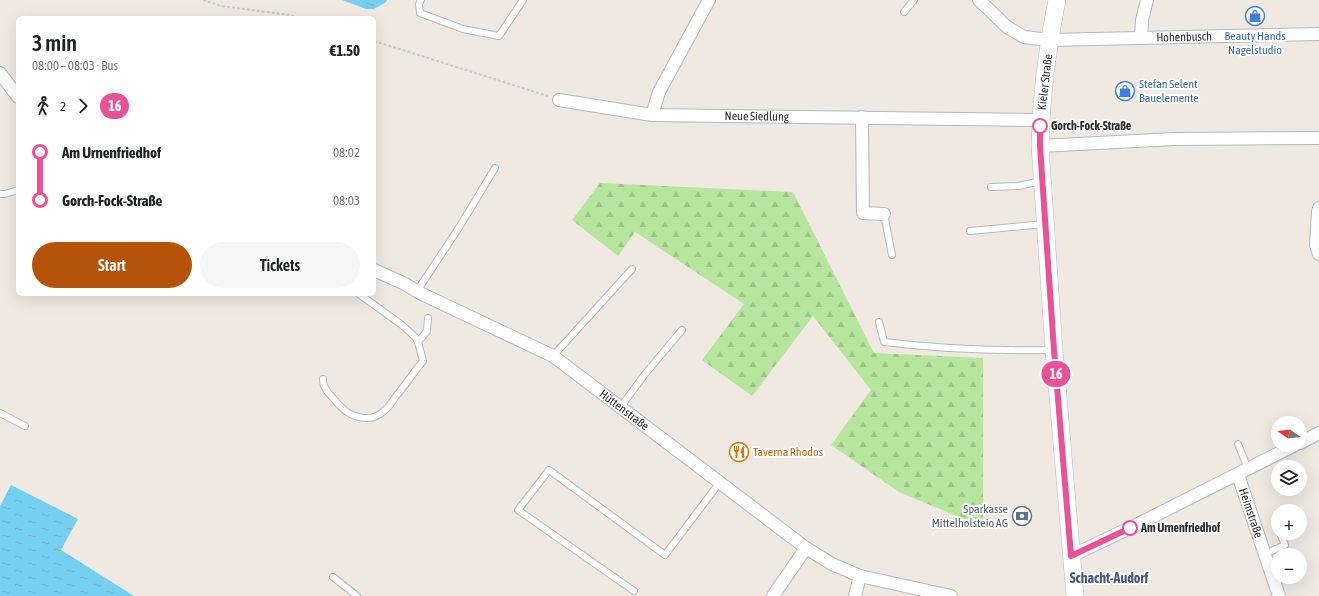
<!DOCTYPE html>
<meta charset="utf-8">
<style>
:root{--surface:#fff;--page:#f6f6f6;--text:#202124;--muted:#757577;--accent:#b45309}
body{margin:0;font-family:"Asap Condensed",sans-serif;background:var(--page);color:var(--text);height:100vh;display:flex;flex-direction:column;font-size:15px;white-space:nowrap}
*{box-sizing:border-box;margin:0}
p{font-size:13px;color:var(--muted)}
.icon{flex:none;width:22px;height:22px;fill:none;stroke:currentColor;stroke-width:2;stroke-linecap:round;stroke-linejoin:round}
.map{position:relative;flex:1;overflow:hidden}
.side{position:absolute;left:16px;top:16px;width:360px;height:280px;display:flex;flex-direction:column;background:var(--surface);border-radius:6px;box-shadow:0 4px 16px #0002}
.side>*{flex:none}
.badge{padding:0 8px;border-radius:13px;font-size:14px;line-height:26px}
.needle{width:26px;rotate:284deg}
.fabs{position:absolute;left:1271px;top:416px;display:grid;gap:8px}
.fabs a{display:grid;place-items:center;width:36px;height:36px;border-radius:50%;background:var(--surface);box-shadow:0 4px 16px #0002;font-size:20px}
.map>.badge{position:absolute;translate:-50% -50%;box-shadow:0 0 0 2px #fff}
.legs{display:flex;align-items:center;gap:6px;height:44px;padding:0 16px;font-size:13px}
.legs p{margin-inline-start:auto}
.summary{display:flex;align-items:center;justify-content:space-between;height:68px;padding:0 16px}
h1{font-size:22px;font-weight:600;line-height:30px}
.button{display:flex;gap:8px;margin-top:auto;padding:8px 16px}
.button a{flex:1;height:46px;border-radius:24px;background:var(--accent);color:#fff;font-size:16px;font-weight:600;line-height:46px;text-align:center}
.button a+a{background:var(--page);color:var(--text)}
ul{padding:0 16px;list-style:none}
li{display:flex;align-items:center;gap:14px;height:48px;font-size:15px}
li i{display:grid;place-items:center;width:6px;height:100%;margin:0 5px;background:currentColor}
li i::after{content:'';width:10px;height:10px;margin:-5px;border:3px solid;border-radius:50%;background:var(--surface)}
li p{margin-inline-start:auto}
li:first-child i{background:linear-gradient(#0000 50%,currentColor 0)}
li:last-child i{background:linear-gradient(currentColor 50%,#0000 0)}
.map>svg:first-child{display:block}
</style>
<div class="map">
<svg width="1319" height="596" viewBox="0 0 1319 596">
<defs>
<pattern id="forest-firs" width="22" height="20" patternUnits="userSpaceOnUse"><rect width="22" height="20" fill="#b6e59e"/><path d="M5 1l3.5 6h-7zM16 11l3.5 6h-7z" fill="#9dc588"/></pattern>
<pattern id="water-ripples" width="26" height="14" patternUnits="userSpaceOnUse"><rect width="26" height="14" fill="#75cff0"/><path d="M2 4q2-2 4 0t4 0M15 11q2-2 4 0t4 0" fill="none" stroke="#66b2ce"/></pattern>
</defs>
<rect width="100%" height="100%" fill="#efe9e1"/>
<path fill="url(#forest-firs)" d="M 600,183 L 793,192 L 874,353 L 983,358 L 983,527 L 899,492 L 831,445 L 871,390 L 813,316 L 752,396 L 702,360 L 744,304 L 635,232 L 618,256 L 572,220 Z"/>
<path fill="url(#water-ripples)" d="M 342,0 L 387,0 L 386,2 L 374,9 L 366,9 Z
M 11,485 L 78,519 L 61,550 L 134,596 L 0,596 L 0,506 Z"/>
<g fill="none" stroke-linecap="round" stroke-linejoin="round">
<g stroke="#b4b7c1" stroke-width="8">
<path id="lane" d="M 421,0 L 419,4 L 420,13 L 463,29 L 499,36 L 523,0
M 904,12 L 914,0
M 991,187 L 1018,186 L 1041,181
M 0,194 L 5,194 L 18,190
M 884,214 L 892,255
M 970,231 L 1044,224
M 417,291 L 460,226 L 495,168
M 359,294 L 402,325 L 415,337 L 418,342
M 879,322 L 884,342 C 940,349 996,351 1052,350
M 553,356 L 632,269
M 323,379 C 322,389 333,397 339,405 C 351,418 371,424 385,410 C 390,406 393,400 397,395 C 406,384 414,372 423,361 L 418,342 L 427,331 L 428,318
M 620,408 L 645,374 L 682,330
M 0,413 L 25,426
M 1238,444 L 1248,469
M 1265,554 L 1285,545 L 1280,533
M 333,577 L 357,596
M 634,591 L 518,510 L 549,470 L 665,555 L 720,482"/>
</g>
<g stroke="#b4b7c1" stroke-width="14">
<g id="street">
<path id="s1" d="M 979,0 L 1007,27 L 1024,37 L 1050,40 L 1319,34"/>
<path d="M 1141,38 L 1142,20 L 1147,0"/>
<path d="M 0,73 L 18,97"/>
<path id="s2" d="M 559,100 L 652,115 L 1041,120"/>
<path d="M 652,115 L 659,92 L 709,0"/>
<path d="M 862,117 L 863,213 L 884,214"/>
<path d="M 1040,146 L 1174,139 L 1319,138"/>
<path d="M 1319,208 L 1318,212 L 1316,245 L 1319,254"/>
<path id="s3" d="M 374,270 L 403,283 L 422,294 L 553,356 L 806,548 L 832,564 L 860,576 L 951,596"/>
<path d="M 1300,443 L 1319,433"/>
<path id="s4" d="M 1238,475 L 1279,596"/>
<path d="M 1071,556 L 1134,526 L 1295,445"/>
<path d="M 773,596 L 806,548"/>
<path d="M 855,596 L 860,576"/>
</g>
</g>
<g stroke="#b4b7c1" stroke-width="18">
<path id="secondary" d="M 1057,0 C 1047,48 1041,98 1040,146 L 1054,350 L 1075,596"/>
</g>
<path stroke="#c9c9c9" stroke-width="2" stroke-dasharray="3 2" stroke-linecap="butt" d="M 203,0 L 221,6 L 290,15 L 300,18
M 374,41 L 548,96"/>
<use href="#lane" stroke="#fff" stroke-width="6"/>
<use href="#street" stroke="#fff" stroke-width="12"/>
<use href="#secondary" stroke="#fff" stroke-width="17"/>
</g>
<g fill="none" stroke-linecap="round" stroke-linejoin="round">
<g stroke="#fff" stroke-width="9">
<path id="line-1" d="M 1040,126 L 1040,146 L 1054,350 L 1071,556 L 1130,528"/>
</g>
<use href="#line-1" stroke="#ea5297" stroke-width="6"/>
</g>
<defs>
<g id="shop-ring" transform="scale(1)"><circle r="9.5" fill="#fff" stroke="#3f7fe0" stroke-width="1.5"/><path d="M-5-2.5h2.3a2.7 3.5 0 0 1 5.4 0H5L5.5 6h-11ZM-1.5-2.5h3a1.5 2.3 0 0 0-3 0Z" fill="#3f7fe0"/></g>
<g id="restaurant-ring" transform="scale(1)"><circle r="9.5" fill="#fff" stroke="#e8710a" stroke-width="1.5"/><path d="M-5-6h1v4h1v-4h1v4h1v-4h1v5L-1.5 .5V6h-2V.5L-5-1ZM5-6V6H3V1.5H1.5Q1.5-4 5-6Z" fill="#e8710a"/></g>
<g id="bank-ring" transform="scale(1)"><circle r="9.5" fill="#fff" stroke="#5c6f8a" stroke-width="1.5"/><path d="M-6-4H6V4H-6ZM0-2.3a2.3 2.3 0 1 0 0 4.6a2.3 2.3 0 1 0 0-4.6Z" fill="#5c6f8a"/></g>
</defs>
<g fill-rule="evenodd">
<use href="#shop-ring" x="1255" y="16"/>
<use href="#shop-ring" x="1125" y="91"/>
<use href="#restaurant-ring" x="739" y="452"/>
<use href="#bank-ring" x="1022" y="516"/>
</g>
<g fill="#fff" stroke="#ea5297" stroke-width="2">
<circle cx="1040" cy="126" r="7"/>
<circle cx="1130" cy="528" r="7"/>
</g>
<g text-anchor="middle" stroke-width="4" stroke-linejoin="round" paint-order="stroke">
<g font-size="12" fill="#366cbe" stroke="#fff">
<text x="1255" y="40">Beauty Hands<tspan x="1255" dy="14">Nagelstudio</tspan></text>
<text x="1139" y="88" text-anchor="start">Stefan Selent<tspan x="1139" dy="14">Bauelemente</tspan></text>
</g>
<g font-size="12" fill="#2e2e2e" stroke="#fff">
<text dy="4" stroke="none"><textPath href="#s1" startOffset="219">Hohenbusch</textPath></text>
<text transform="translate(1045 82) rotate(-83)" y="4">Kieler Straße</text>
<text dy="4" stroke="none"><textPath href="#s2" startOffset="199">Neue Siedlung</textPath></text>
<text dy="4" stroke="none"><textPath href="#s3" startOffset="288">Hüttenstraße</textPath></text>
<text dy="4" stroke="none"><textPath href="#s4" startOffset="40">Heimstraße</textPath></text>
</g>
<g font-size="12" font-weight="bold" fill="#2e2e2e" stroke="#fff" text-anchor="start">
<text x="1051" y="130">Gorch-Fock-Straße</text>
<text x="1141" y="532">Am Urnenfriedhof</text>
</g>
<g font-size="12" fill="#c56008" stroke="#fff" text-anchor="start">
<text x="753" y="456">Taverna Rhodos</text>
</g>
<g font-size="12" fill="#4e5e75" stroke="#fff" text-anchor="end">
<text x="1008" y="513">Sparkasse<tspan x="1008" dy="14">Mittelholsteio AG</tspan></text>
</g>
<g font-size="14" font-weight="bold" fill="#4d5680" stroke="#fff">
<text x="1109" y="583">Schacht-Audorf</text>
</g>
</g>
</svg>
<div class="fabs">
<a><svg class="needle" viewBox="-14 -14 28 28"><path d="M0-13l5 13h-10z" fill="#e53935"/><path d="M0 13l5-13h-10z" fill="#757577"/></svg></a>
<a><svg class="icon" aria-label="layers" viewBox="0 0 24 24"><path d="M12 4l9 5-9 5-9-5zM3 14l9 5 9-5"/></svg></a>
<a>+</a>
<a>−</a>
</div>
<b class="badge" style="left:1056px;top:374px;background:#ea5297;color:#fff">16</b>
<section class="side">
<div class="summary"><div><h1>3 min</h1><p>08:00 – 08:03 · Bus</p></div><b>€1.50</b></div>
<div class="legs"><svg class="icon" aria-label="walk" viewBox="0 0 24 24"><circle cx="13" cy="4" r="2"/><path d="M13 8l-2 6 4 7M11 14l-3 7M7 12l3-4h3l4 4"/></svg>2<svg class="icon" aria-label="forward" viewBox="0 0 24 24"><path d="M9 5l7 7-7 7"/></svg><b class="badge" style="background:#ea5297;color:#fff">16</b></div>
<ul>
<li><i style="color:#ea5297"></i><b>Am Urnenfriedhof</b><p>08:02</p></li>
<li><i style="color:#ea5297"></i><b>Gorch-Fock-Straße</b><p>08:03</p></li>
</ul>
<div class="button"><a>Start</a><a>Tickets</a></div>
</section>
</div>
